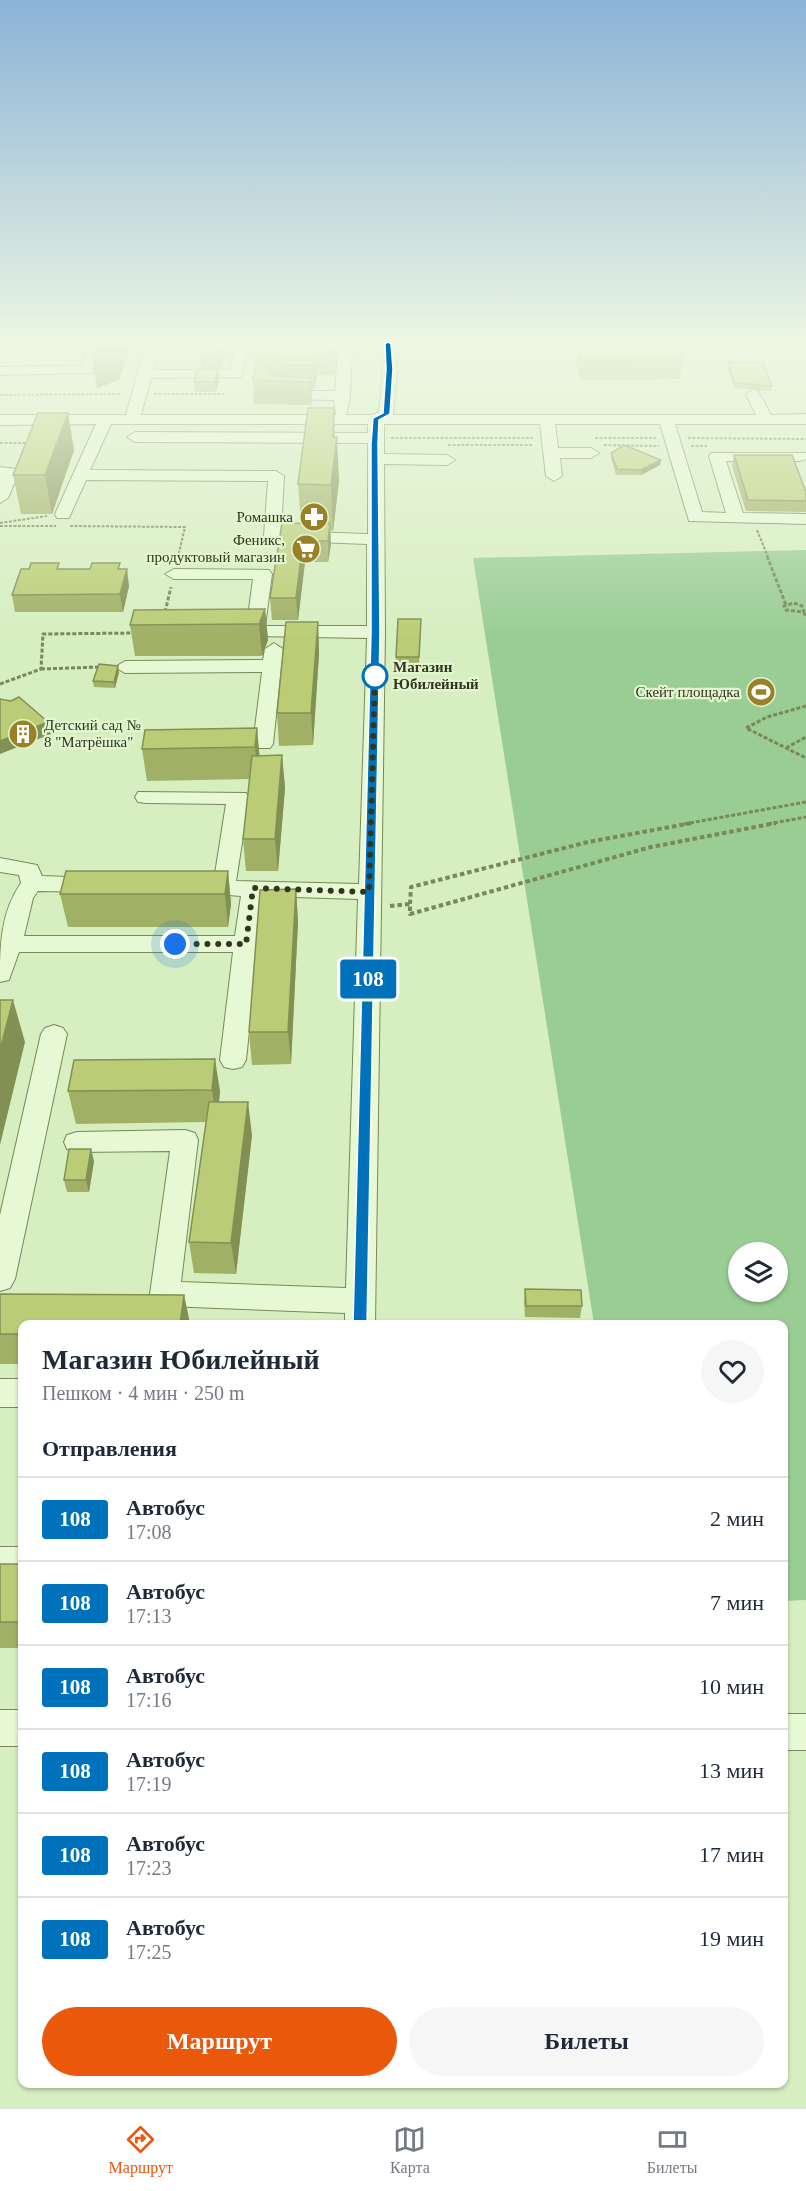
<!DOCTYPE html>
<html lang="ru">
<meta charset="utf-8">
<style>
:root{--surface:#fff;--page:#f6f6f7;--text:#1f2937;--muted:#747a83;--line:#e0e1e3;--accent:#ea580c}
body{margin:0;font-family:"Times New Roman",serif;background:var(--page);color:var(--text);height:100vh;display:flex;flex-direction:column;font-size:22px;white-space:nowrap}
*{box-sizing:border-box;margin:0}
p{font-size:20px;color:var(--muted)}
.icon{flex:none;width:33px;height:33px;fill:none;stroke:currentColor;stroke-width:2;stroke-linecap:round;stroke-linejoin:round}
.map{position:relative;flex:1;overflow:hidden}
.details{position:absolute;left:18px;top:1320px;width:770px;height:768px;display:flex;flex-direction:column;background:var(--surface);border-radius:12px;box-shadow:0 2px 4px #0004}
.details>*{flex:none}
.badge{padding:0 12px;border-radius:4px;font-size:21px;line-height:39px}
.fabs{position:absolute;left:728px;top:1242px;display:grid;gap:12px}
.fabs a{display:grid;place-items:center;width:60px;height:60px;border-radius:50%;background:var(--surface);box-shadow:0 2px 4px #0004;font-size:30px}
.you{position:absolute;width:30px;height:30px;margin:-15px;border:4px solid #fff;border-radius:50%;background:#1a73e8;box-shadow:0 0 0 9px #1a73e833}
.map>.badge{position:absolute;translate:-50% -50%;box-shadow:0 0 0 3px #fff}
h2{padding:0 24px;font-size:22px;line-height:54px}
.round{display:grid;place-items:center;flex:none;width:63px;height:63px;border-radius:32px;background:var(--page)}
.head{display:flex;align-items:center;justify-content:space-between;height:102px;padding:0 24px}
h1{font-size:28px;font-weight:700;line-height:45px}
.action{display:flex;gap:12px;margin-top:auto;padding:12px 24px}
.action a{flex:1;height:69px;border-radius:36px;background:var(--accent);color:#fff;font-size:24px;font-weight:700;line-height:69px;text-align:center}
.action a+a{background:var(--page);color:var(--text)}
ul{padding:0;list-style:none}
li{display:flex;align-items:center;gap:18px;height:84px;padding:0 24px;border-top:2px solid var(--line)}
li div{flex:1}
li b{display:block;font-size:22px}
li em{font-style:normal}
li .badge{min-width:66px;font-weight:700;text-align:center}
.tab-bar{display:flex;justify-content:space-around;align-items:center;height:84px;border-top:2px solid var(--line);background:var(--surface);font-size:16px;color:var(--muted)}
.tab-bar a{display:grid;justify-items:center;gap:3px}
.tab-bar .selected{color:var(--accent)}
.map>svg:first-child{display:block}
</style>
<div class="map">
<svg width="806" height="2107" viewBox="0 0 806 2107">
<rect width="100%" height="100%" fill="#d7eec1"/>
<path fill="#99cd94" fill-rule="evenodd" d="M 806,550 L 806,1600 L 783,1601 L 783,1324 L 594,1324 L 473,558 ZM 777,1252 L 777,1292 L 738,1292 L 738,1252 Z"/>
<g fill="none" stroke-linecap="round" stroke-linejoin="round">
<g stroke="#788858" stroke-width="2">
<path id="minor" d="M 90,343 L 104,343 L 91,373 L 0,375 L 0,367 L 81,366 Z
M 146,343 L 160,343 L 153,370 L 230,370 L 236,343 L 250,343 L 241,377 L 151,378 L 141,415 L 336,415 L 334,400 L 283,399 L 271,391 L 278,387 L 287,391 L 335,391 L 338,349 L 345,345 L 352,349 L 350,396 L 346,415 L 372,415 L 379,412 L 383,369 L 381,343 L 395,343 L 397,369 L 393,415 L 756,415 L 746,394 L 753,390 L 758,391 L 771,415 L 806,414 L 806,424 L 675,424 L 702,512 L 726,513 L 709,456 L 711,453 L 806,453 L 806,459 L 800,461 L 726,461 L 743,513 L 806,514 L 806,524 L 689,521 L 660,424 L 555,424 L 558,448 L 591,448 L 599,453 L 591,458 L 560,458 L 562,476 L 554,481 L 546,476 L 540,424 L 384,424 L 384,454 L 447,455 L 455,460 L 447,465 L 384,464 L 385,632 L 375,1324 L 345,1324 L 345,1313 L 165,1306 L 155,1303 L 150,1294 L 170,1151 L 77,1152 L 67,1149 L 64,1142 L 67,1135 L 77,1132 L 185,1130 L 195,1133 L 198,1140 L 181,1282 L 346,1288 L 358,899 L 263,896 L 246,1060 L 242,1067 L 233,1069 L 224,1067 L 220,1060 L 233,952 L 19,952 L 9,980 L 0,982 C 0,947 0,913 21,883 L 19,875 L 0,872 L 0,858 L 37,865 L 42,876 L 97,878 L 105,880 L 108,885 L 105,890 L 97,892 L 38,891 L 33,898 L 24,936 L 235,936 L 241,896 L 189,892 L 186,887 L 189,882 L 214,880 L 226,804 L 146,803 L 138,802 L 135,797 L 138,792 L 246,793 L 249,798 L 236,881 L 359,884 L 367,638 L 248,636 L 246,632 L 253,579 L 174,579 L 165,574 L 174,569 L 269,570 L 272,574 L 265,626 L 367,626 L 367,544 L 266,540 L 264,536 L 268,481 L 86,480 L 69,518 L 57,518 L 55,514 L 96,424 L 0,425 L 0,415 L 126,415 ZM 111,424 L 368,424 L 368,433 L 135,432 L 127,437 L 135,442 L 368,443 L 368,534 L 281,531 L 284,476 L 276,471 L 90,470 Z
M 0,467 L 17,469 L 19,472 L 8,498 L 0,503 Z
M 274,643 L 283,649 L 273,744 L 270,748 L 256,748 L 253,744 L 262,672 L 125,673 L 115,667 L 125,661 L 263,660 L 265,649 Z
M 54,1025 L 63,1028 L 67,1034 L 15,1279 L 10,1288 L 0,1291 L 0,1215 L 41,1034 L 45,1028 Z
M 0,1379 L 22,1379 L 22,1407 L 0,1407 Z
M 0,1547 L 22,1547 L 22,1579 L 0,1579 Z
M 0,1710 L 22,1710 L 22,1746 L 0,1746 Z
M 783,1714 L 806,1714 L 806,1750 L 783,1750 Z"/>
</g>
<path stroke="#788858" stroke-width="2" stroke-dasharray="3 1.5" stroke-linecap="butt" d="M 154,394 L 226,394
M 0,395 L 122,394
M 391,438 L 533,438
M 595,438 L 656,438
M 688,438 L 806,439
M 0,443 L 29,443
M 448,445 L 533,445
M 604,445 L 659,446
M 691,446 L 707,446
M 0,523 L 47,516
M 0,526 L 56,526
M 70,526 L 185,527 L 178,557
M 757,530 L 768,557"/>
<path stroke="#788858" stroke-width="3" stroke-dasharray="4 2" stroke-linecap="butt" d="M 767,556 L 786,605
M 177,562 L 178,556
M 794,603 L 802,606 L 804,612 L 786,610 L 784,606 Z
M 165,612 L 171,587
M 804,612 L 806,618
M 41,669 L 100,667
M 0,684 L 41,669 L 43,634 L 136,633
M 806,706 L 767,717 L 746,728 L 806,758
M 786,748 L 806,737
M 684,824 L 806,802
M 768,824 L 806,817"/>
<path stroke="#788858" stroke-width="4" stroke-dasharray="4.5 3" stroke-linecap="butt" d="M 410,904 L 411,887 L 588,842 L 692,823
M 390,906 L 410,904 L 410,914 L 651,847 L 776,823"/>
<use href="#minor" fill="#e6f9d4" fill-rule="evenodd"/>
</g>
<path fill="#a0b065" d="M 199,343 L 227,343 L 222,368 L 201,368 Z
M 258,343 L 341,343 L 341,345 L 336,349 L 334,375 L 317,375 L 314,389 L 311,389 L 311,405 L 254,404 L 253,380 Z
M 578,344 L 683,360 L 680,379 L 580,380 L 576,364 Z
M 728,362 L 772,386 L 771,391 L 734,388 L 727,367 Z
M 218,369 L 219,380 L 216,392 L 195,392 L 194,382 Z
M 68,413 L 74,450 L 52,514 L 21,514 L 13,475 Z
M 335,437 L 339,481 L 333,531 L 330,530 L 331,545 L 328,562 L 305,562 L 298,620 L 272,620 L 270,598 L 301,523 L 298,484 Z
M 611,453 L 661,460 L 660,465 L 641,475 L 616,475 L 611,458 Z
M 734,455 L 806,492 L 806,512 L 746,511 L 732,466 Z
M 60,569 L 121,569 L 129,586 L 123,612 L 15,612 L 12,595 Z
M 265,609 L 268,640 L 262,656 L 135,656 L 130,625 Z
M 421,619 L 419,663 L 396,663 L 396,657 Z
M 318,622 L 319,654 L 313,745 L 279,746 L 277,713 Z
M 119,672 L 115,688 L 94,687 L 93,681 Z
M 257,728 L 259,756 L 282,755 L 285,788 L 278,871 L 246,871 L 243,839 L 250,779 L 147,781 L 142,749 Z
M 228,871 L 231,904 L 228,927 L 68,927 L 60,894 Z
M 296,889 L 298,922 L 291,1064 L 252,1065 L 249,1032 Z
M 74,1060 L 220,1091 L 219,1102 L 252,1135 L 236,1274 L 194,1273 L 189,1242 L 206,1122 L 76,1124 L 68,1091 Z
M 94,1161 L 89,1192 L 67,1192 L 64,1180 Z
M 525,1289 L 582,1306 L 580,1318 L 525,1317 L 524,1301 Z
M 0,1294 L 184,1295 L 190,1324 L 22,1324 L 22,1364 L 0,1364 Z
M 0,1564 L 22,1564 L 22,1648 L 0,1648 Z"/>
<path fill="#829053" d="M 115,343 L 132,343 L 119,380 L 97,388 L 91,352 Z
M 220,343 L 227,343 L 222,368 Z
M 334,343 L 341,343 L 341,345 L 336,349 L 334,375 Z
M 260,352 L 262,375 L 256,356 Z
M 316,352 L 317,375 L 314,389 L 313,365 Z
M 218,369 L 219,380 L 216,392 L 215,382 Z
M 311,378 L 312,401 L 311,405 L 310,382 Z
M 334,408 L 335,453 L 337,437 L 339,481 L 333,531 L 331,485 Z
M 68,413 L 74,450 L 52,514 L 45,475 Z
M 661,460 L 660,465 L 641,475 L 641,470 Z
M 330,524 L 331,545 L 328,562 L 328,541 Z
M 303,541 L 305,562 L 298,620 L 296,598 Z
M 127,569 L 129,586 L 123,612 L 120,594 Z
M 265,609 L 268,640 L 262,656 L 259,624 Z
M 318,622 L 319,654 L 313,745 L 311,713 Z
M 118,666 L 119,672 L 115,688 L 114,682 Z
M 48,722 L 51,734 L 0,754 L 0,741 Z
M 257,728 L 260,761 L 258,779 L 255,747 Z
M 282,755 L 285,788 L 278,871 L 275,839 Z
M 228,871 L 231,904 L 228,927 L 225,894 Z
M 296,889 L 298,922 L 291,1064 L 288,1032 Z
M 13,1000 L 25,1042 L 0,1145 L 0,1050 Z
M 215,1059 L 220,1091 L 217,1122 L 212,1090 Z
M 248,1102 L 252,1135 L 236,1274 L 231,1243 Z
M 91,1149 L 94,1161 L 89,1192 L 86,1180 Z
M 184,1295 L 190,1324 L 180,1324 Z"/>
<path fill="#bacd76" stroke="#829053" stroke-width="1.5" d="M 94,343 L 115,343 L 114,345 L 91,352 Z
M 258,343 L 334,343 L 333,352 L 316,352 L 313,365 L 287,365 L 270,352 L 260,352 L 256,356 L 275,376 L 311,378 L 310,382 L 253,380 Z
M 677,343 L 683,360 L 582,361 L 578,344 Z
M 728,362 L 763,362 L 772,386 L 735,383 Z
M 197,369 L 218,369 L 215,382 L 194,382 Z
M 308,408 L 334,408 L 333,437 L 337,437 L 331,485 L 298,484 Z
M 38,413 L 68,413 L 45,475 L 13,475 Z
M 624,445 L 661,460 L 641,470 L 617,469 L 611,453 Z
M 734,455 L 792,455 L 806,492 L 806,501 L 748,500 Z
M 282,523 L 330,524 L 328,541 L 303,541 L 296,598 L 270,598 Z
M 31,563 L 59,563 L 57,569 L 90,569 L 92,563 L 120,563 L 118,569 L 127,569 L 120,594 L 12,595 L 21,569 L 29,569 Z
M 265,609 L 259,624 L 130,625 L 134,610 Z
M 398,619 L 421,619 L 419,657 L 396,657 Z
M 286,622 L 318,622 L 311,713 L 277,713 Z
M 99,664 L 118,666 L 114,682 L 93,681 Z
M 19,697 L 48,722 L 0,741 L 0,699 L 11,701 Z
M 257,728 L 255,747 L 142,749 L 145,730 Z
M 282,755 L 275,839 L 243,839 L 252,756 Z
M 66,871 L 228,871 L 225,894 L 60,894 Z
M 296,889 L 288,1032 L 249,1032 L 260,890 Z
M 0,1000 L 13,1000 L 0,1050 Z
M 215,1059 L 212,1090 L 68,1091 L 74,1060 Z
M 209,1102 L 248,1102 L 231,1243 L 189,1242 Z
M 69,1149 L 91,1149 L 86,1180 L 64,1180 Z
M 525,1289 L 581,1290 L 582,1306 L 526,1306 Z
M 0,1294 L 184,1295 L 180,1324 L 22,1324 L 22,1334 L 0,1334 Z
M 0,1564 L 22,1564 L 22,1622 L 0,1622 Z"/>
<linearGradient id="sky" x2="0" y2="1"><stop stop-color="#8cb3d8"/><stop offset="0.54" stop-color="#edf7e3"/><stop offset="1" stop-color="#edf7e3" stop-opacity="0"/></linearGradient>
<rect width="806" height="638" fill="url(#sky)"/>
<path fill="#0072bc" stroke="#fff" stroke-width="1.5" d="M 388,342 L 391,344 L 393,369 L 390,414 L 379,420 L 378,444 L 380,632 L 367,1324 L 360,1330 L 353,1324 L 371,632 L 371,444 L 373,418 L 383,413 L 386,369 L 385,344 Z"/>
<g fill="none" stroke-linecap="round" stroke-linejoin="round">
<path stroke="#30371d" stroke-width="6" stroke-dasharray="0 10.8" d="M 175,944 L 246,944 L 253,888 L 369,892 L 375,676"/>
</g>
<defs>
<g id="pharmacy-disc" transform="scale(1.5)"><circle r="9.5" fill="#988127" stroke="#e2f6d0"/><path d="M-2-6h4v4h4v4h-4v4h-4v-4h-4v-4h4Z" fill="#fff"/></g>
<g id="supermarket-disc" transform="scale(1.5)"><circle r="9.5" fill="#988127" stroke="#e2f6d0"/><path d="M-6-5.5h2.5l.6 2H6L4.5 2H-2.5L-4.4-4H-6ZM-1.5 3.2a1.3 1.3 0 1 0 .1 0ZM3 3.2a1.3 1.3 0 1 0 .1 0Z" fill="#fff"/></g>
<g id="stadium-disc" transform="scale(1.5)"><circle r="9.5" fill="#988127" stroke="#e2f6d0"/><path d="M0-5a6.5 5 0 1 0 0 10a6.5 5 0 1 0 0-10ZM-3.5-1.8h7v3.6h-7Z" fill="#fff"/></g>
<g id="building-disc" transform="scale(1.5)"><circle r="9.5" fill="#988127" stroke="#e2f6d0"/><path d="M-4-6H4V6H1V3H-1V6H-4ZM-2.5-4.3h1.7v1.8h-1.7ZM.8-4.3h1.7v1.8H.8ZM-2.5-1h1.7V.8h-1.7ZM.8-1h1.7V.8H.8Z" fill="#fff"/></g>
</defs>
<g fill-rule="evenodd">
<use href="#pharmacy-disc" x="314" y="517"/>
<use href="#supermarket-disc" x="306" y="549"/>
<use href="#stadium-disc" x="761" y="692"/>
<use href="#building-disc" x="23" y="734"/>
</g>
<circle fill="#fff" stroke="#0072bc" stroke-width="3" cx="375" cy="676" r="12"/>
<g text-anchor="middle" stroke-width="4.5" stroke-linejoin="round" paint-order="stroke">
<g font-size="15" fill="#30371d" stroke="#e2f6d0" text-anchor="end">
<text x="293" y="522">Ромашка</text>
<text x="285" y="545">Феникс,<tspan x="285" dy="17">продуктовый магазин</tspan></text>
<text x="740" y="697">Скейт площадка</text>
<text x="44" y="730" text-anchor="start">Детский сад №<tspan x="44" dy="17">8 "Матрёшка"</tspan></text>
</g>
<g font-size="15" font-weight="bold" fill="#30371d" stroke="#e2f6d0" text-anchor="start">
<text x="393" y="672">Магазин<tspan x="393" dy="17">Юбилейный</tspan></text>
</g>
</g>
</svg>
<div class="fabs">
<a><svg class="icon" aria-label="layers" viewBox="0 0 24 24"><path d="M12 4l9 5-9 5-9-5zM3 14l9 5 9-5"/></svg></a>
</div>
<div class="you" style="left:175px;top:944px"></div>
<b class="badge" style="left:368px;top:979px;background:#0072bc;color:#fff">108</b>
<section class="details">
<div class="head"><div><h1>Магазин Юбилейный</h1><p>Пешком · 4 мин · 250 m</p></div><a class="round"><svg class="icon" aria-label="heart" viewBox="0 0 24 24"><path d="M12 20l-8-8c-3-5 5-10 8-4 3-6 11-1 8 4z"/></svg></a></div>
<h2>Отправления</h2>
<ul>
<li><span class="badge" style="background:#0072bc;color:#fff">108</span><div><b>Автобус</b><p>17:08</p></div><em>2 мин</em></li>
<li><span class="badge" style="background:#0072bc;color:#fff">108</span><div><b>Автобус</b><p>17:13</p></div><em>7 мин</em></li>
<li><span class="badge" style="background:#0072bc;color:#fff">108</span><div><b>Автобус</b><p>17:16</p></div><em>10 мин</em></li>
<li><span class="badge" style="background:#0072bc;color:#fff">108</span><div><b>Автобус</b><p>17:19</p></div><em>13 мин</em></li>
<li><span class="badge" style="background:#0072bc;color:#fff">108</span><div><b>Автобус</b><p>17:23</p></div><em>17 мин</em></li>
<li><span class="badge" style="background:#0072bc;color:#fff">108</span><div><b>Автобус</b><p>17:25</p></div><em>19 мин</em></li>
</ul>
<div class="action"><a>Маршрут</a><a>Билеты</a></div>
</section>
</div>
<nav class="tab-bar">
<a class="selected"><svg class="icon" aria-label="directions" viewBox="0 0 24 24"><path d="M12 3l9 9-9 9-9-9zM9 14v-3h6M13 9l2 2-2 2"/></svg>Маршрут</a>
<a><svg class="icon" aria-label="map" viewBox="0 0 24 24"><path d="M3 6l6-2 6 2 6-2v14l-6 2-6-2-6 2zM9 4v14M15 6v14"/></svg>Карта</a>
<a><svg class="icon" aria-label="tickets" viewBox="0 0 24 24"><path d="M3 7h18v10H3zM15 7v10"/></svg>Билеты</a>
</nav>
